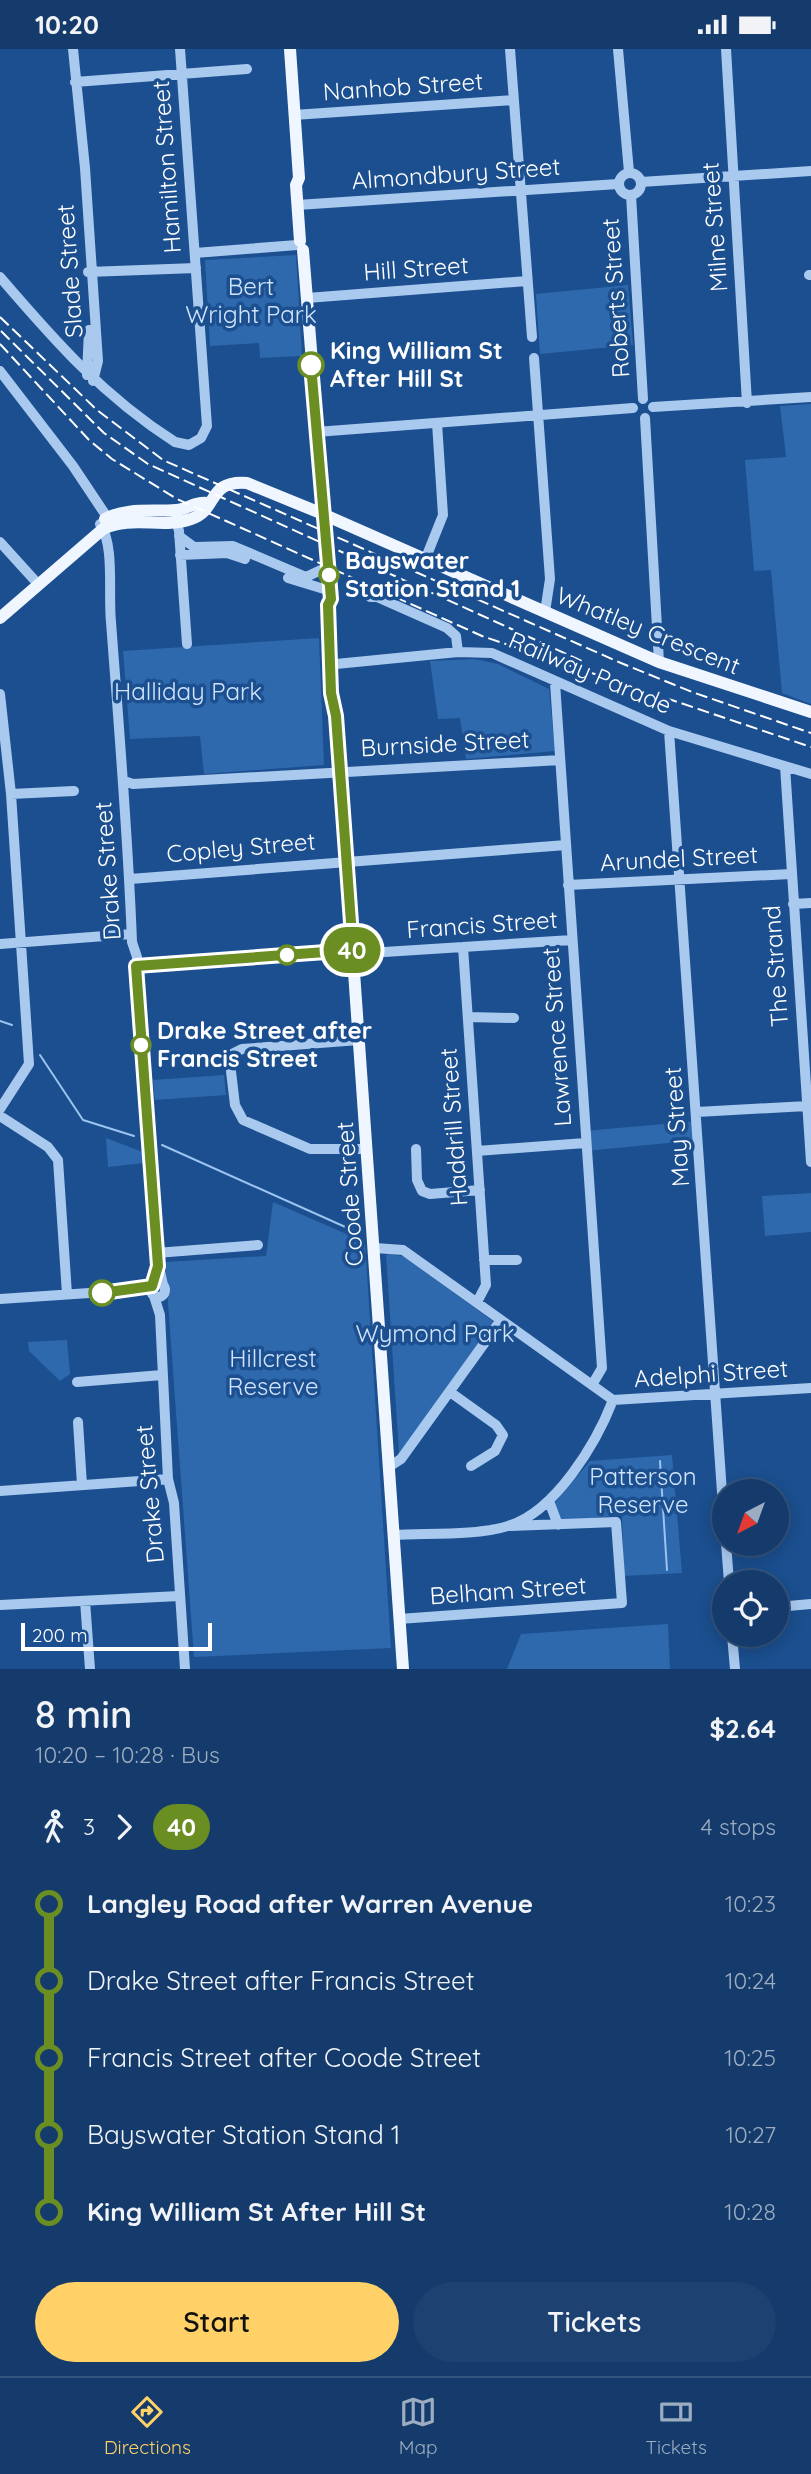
<!DOCTYPE html>
<meta charset="utf-8">
<style>
:root{--surface:#143b6b;--page:#1d4271;--text:#f1f3f6;--muted:#9dadc1;--line:#33557e;--accent:#ffd166}
body{margin:0;font-family:Quicksand,sans-serif;background:var(--page);color:var(--text);height:100vh;display:flex;flex-direction:column;font-size:26px;white-space:nowrap}
*{box-sizing:border-box;margin:0}
p{font-size:23px;color:var(--muted)}
.icon{flex:none;width:38px;height:38px;fill:none;stroke:currentColor;stroke-width:2;stroke-linecap:round;stroke-linejoin:round}
.map{position:relative;height:1620px;overflow:hidden}
.details{display:flex;flex-direction:column;background:var(--surface);flex:1}
.details>*{flex:none}
.badge{padding:0 14px;border-radius:23px;font-size:24px;line-height:46px}
.needle{width:46px;rotate:221deg}
.buttons{position:absolute;left:712px;top:1430px;display:grid;gap:14px}
.buttons a{display:grid;place-items:center;width:77px;height:77px;border-radius:50%;background:var(--surface);box-shadow:0 4px 18px #0003,0 0 0 2px var(--line);font-size:35px}
.scale{position:absolute;left:21px;bottom:18px;width:191px;box-sizing:border-box;padding-left:7px;border:4px solid #fff;border-top:0;font-size:19px;line-height:24px;white-space:nowrap;color:#fff;-webkit-text-stroke:5px #1b4f8f;paint-order:stroke}
.map>.badge{position:absolute;translate:-50% -50%;box-shadow:0 0 0 4px #fff}
.legs{display:flex;align-items:center;gap:10px;height:77px;padding:0 35px;font-size:23px}
.legs p{margin-inline-start:auto}
.summary{display:flex;align-items:center;justify-content:space-between;height:119px;padding:0 35px}
h1{font-size:38px;font-weight:600;line-height:52px}
.button{display:flex;gap:14px;margin-top:auto;padding:14px 35px}
.button a{flex:1;height:80px;border-radius:42px;background:var(--accent);color:#111;font-size:28px;font-weight:600;line-height:80px;text-align:center}
.button a+a{background:var(--page);color:var(--text)}
ul{padding:0 35px;list-style:none}
li{display:flex;align-items:center;gap:24px;height:77px;font-size:26px}
li i{display:grid;place-items:center;width:10px;height:100%;margin:0 9px;background:currentColor}
li i::after{content:'';width:18px;height:18px;margin:-9px;border:5px solid;border-radius:50%;background:var(--surface)}
li p{margin-inline-start:auto}
li:first-child i{background:linear-gradient(#0000 50%,currentColor 0)}
li:last-child i{background:linear-gradient(currentColor 50%,#0000 0)}
.status{display:flex;justify-content:space-between;align-items:center;height:49px;padding:0 35px;background:var(--surface);direction:ltr}
.status svg{height:19px;fill:currentColor}
.tabs{display:flex;justify-content:space-around;align-items:center;height:98px;border-top:2px solid var(--line);background:var(--surface);font-size:19px;color:var(--muted)}
.tabs a{display:grid;justify-items:center;gap:4px}
.tabs .on{color:var(--accent)}
.map>svg:first-child{display:block}
</style>
<div class="status"><b>10:20</b><svg viewBox="0 0 49 12"><path d="M0 12V9h3v3zM5 12V6h3v6zM10 12V3h3v9zM15 12V0h3v12zM26 1h20v11H26zM47 4h2v5h-2z"/></svg></div>
<div class="map">
<svg width="811" height="1620" viewBox="0 0 811 1620">
<rect width="100%" height="100%" fill="#1b4f8f"/>
<path fill="#2e69ad" d="M 296,206 L 302,307 L 260,309 L 259,294 L 210,297 L 205,211 Z
M 628,236 L 633,296 L 540,305 L 536,245 Z
M 811,355 L 811,655 L 782,644 L 771,521 L 754,522 L 745,411 L 786,408 L 780,357 Z
M 319,589 L 324,716 L 204,725 L 200,687 L 130,690 L 123,602 Z
M 475,610 L 498,615 L 549,640 L 555,702 L 466,710 L 460,669 L 438,670 L 430,612 Z
M 224,1026 L 226,1046 L 155,1051 L 153,1031 Z
M 698,1072 L 699,1091 L 586,1102 L 584,1082 Z
M 106,1089 L 143,1103 L 144,1114 L 108,1118 Z
M 811,1144 L 811,1183 L 765,1187 L 762,1147 Z
M 273,1153 L 365,1193 L 391,1599 L 194,1608 L 165,1213 L 266,1207 Z
M 391,1205 L 405,1208 L 494,1273 L 493,1281 L 405,1405 L 399,1404 L 386,1206 Z
M 67,1291 L 70,1325 L 60,1332 L 29,1302 L 28,1293 Z
M 672,1406 L 682,1524 L 624,1527 L 622,1466 L 561,1472 L 554,1455 L 590,1412 Z
M 668,1575 L 670,1620 L 507,1620 L 521,1585 Z"/>
<g fill="none" stroke-linecap="round" stroke-linejoin="round">
<path stroke="#9cc4f0" stroke-width="2" d="M 0,972 L 12,976
M 40,1006 L 83,1071 L 134,1087
M 162,1096 L 361,1185
M 660,1412 L 667,1521"/>
<path stroke="#a9c9ee" stroke-width="10" d="M 73,0 L 85,119 L 98,312 L 93,332
M 510,0 L 532,288
M 618,0 L 629,123
M 726,0 L 747,354
M 75,33 L 247,20
M 294,66 L 514,51
M619 135a11 11 0 1 1 22 0a11 11 0 1 1-22 0Z
M 641,133 L 811,122
M 631,146 L 643,350
M 297,156 L 618,135
M 195,204 L 297,196
M 88,223 L 196,219
M 809,226 L 811,226
M 0,228 C 55,292 103,347 175,393 L 189,396 L 201,389 L 207,377 L 180,0
M 307,249 L 527,232
M 534,309 L 550,530 L 545,563
M 0,322 L 73,417 L 111,474
M 87,326 L 89,281
M 653,358 L 811,348
M 645,369 L 659,613
M 316,383 L 633,359
M 175,468 L 179,482 L 187,595
M 100,475 C 115,496 108,545 111,573 C 119,680 128,785 132,893 L 137,908 L 156,1204 L 163,1236
M 179,487 L 194,498 L 233,497 L 306,528 L 323,520
M 0,493 L 38,535
M 180,506 L 227,504 L 245,510
M 425,511 L 443,466 L 437,374
M 288,529 L 324,540
M 370,548 L 377,548 L 447,579 L 456,587 L 458,603
M 336,615 L 458,603 L 492,604 L 669,682 L 811,725
M 555,634 L 602,1319 L 592,1336
M 0,645 L 11,745 L 29,1015 L 0,1060
M 669,682 L 724,1472
M 785,717 L 811,1113
M 124,732 L 133,735 L 560,711
M 11,745 L 74,742
M 130,830 L 566,796
M 568,836 L 791,825
M 793,855 L 811,854
M 0,895 L 131,885
M 463,898 L 486,1236 L 477,1253
M 353,905 L 572,891
M 136,917 L 353,901
M 468,968 L 514,969
M 359,991 L 242,1000 L 232,1005 L 230,1014 L 235,1056 L 243,1071 L 310,1100 L 367,1100
M 697,1063 L 807,1057
M 0,1067 L 48,1098 L 58,1111 L 67,1245
M 416,1100 L 417,1131 L 422,1142 L 430,1145 L 480,1141
M 477,1102 L 585,1094
M 375,1199 L 403,1201 L 613,1351 L 811,1339
M 156,1204 L 258,1196
M 484,1211 L 517,1211
M151 1241a7 7 0 1 1 14 0a7 7 0 1 1-14 0Z
M 154,1247 L 160,1266 L 168,1430 L 174,1454 L 185,1620
M 0,1250 L 134,1241 L 152,1237
M 77,1333 L 162,1326
M 450,1343 L 496,1376 L 503,1386 L 495,1402 L 471,1417
M 78,1373 L 82,1436
M 390,1417 L 401,1410 L 501,1271
M 0,1442 L 168,1430
M 549,1452 L 558,1476
M 394,1486 C 428,1484 475,1487 508,1477 C 555,1463 596,1395 613,1351
M 726,1494 L 729,1533
M 85,1552 L 90,1620
M 0,1556 L 179,1547
M 777,1558 L 811,1555
M 399,1570 L 622,1554 L 616,1473 L 510,1477
M 732,1586 L 735,1620"/>
<path stroke="#f0f6ff" stroke-width="12" d="M 290,0 L 299,129 L 296,136 L 300,192
M 303,201 L 331,550 L 328,556 L 332,644 L 336,667 L 403,1620
M 105,470 C 127,458 153,463 176,461 C 189,460 195,452 207,454
M 0,569 L 103,480 C 132,466 163,480 191,470 C 219,461 206,431 247,434 L 318,463 L 659,613 L 811,663"/>
<path stroke="#fff" stroke-width="2" stroke-dasharray="12 5" stroke-linecap="butt" d="M 0,268 L 97,361 L 163,411 L 621,614 L 692,643 L 811,684
M 1,282 L 104,384 L 148,415 L 582,612
M 0,295 L 89,391 L 112,410 L 177,450 L 482,587 L 811,698"/>
</g>
<g fill="none" stroke-linecap="round" stroke-linejoin="round">
<g stroke="#fff" stroke-width="16">
<path id="line-1" d="M 102,1244 L 152,1237 L 158,1217 L 136,917 L 353,901 L 336,667 L 331,644 L 328,556 L 331,550 L 311,316"/>
</g>
<use href="#line-1" stroke="#6b8e23" stroke-width="10"/>
</g>
<g fill="#fff" stroke="#6b8e23" stroke-width="3.5">
<circle cx="311" cy="316" r="12"/>
<circle cx="329" cy="526" r="9"/>
<circle cx="287" cy="906" r="9"/>
<circle cx="141" cy="996" r="9"/>
<circle cx="102" cy="1244" r="12"/>
</g>
<g text-anchor="middle" stroke-width="7" stroke-linejoin="round" paint-order="stroke">
<g font-size="24" fill="#fff" stroke="#1b4f8f">
<text transform="translate(403 38) rotate(-4)" y="8">Nanhob Street</text>
<text transform="translate(167 118) rotate(-94)" y="8">Hamilton Street</text>
<text transform="translate(456 125) rotate(-4)" y="8">Almondbury Street</text>
<text transform="translate(715 178) rotate(-94)" y="8">Milne Street</text>
<text transform="translate(416 220) rotate(-4)" y="8">Hill Street</text>
<text transform="translate(70 222) rotate(-94)" y="8">Slade Street</text>
<text transform="translate(616 249) rotate(-94)" y="8">Roberts Street</text>
<text transform="translate(648 582) rotate(22)" y="8">Whatley Crescent</text>
<text transform="translate(590 624) rotate(23)" y="8">Railway Parade</text>
<text transform="translate(445 695) rotate(-3)" y="8">Burnside Street</text>
<text transform="translate(241 799) rotate(-5)" y="8">Copley Street</text>
<text transform="translate(679 810) rotate(-3)" y="8">Arundel Street</text>
<text transform="translate(108 822) rotate(-94)" y="8">Drake Street</text>
<text transform="translate(482 876) rotate(-4)" y="8">Francis Street</text>
<text transform="translate(776 917) rotate(-94)" y="8">The Strand</text>
<text transform="translate(557 988) rotate(-94)" y="8">Lawrence Street</text>
<text transform="translate(454 1078) rotate(-94)" y="8">Haddrill Street</text>
<text transform="translate(677 1078) rotate(-94)" y="8">May Street</text>
<text transform="translate(350 1145) rotate(-94)" y="8">Coode Street</text>
<text transform="translate(711 1325) rotate(-4)" y="8">Adelphi Street</text>
<text transform="translate(150 1445) rotate(-95)" y="8">Drake Street</text>
<text transform="translate(508 1542) rotate(-4)" y="8">Belham Street</text>
</g>
<g font-size="24" fill="#cfe3fa" stroke="#1b4f8f">
<text x="251" y="246">Bert<tspan x="251" dy="28">Wright Park</tspan></text>
<text x="188" y="651">Halliday Park</text>
<text x="435" y="1293">Wymond Park</text>
<text x="273" y="1318">Hillcrest<tspan x="273" dy="28">Reserve</tspan></text>
<text x="643" y="1436">Patterson<tspan x="643" dy="28">Reserve</tspan></text>
</g>
<g font-size="24" font-weight="bold" fill="#fff" stroke="#1b4f8f" text-anchor="start">
<text x="330" y="310">King William St<tspan x="330" dy="28">After Hill St</tspan></text>
<text x="345" y="520">Bayswater<tspan x="345" dy="28">Station Stand 1</tspan></text>
<text x="157" y="990">Drake Street after<tspan x="157" dy="28">Francis Street</tspan></text>
</g>
</g>
</svg>
<div class="buttons">
<a><svg class="needle" viewBox="-14 -14 28 28"><path d="M0-13l5 13h-10z" fill="#e53935"/><path d="M0 13l5-13h-10z" fill="#9dadc1"/></svg></a>
<a><svg class="icon" aria-label="locate" viewBox="0 0 24 24"><circle cx="12" cy="12" r="6"/><path d="M12 2v4M12 18v4M2 12h4M18 12h4"/></svg></a>
</div>
<div class="scale">200 m</div>
<b class="badge" style="left:352px;top:901px;background:#6b8e23;color:#fff">40</b>
</div>
<section class="details">
<div class="summary"><div><h1>8 min</h1><p>10:20 – 10:28 · Bus</p></div><b>$2.64</b></div>
<div class="legs"><svg class="icon" aria-label="walk" viewBox="0 0 24 24"><circle cx="13" cy="4" r="2"/><path d="M13 8l-2 6 4 7M11 14l-3 7M7 12l3-4h3l4 4"/></svg>3<svg class="icon" aria-label="forward" viewBox="0 0 24 24"><path d="M9 5l7 7-7 7"/></svg><b class="badge" style="background:#6b8e23;color:#fff">40</b><p>4 stops</p></div>
<ul>
<li><i style="color:#6b8e23"></i><b>Langley Road after Warren Avenue</b><p>10:23</p></li>
<li><i style="color:#6b8e23"></i><span>Drake Street after Francis Street</span><p>10:24</p></li>
<li><i style="color:#6b8e23"></i><span>Francis Street after Coode Street</span><p>10:25</p></li>
<li><i style="color:#6b8e23"></i><span>Bayswater Station Stand 1</span><p>10:27</p></li>
<li><i style="color:#6b8e23"></i><b>King William St After Hill St</b><p>10:28</p></li>
</ul>
<div class="button"><a>Start</a><a>Tickets</a></div>
</section>
<nav class="tabs">
<a class="on"><svg class="icon" aria-label="directions" viewBox="0 0 24 24"><path d="M12 3l9 9-9 9-9-9zM9 14v-3h6M13 9l2 2-2 2"/></svg>Directions</a>
<a><svg class="icon" aria-label="map" viewBox="0 0 24 24"><path d="M3 6l6-2 6 2 6-2v14l-6 2-6-2-6 2zM9 4v14M15 6v14"/></svg>Map</a>
<a><svg class="icon" aria-label="tickets" viewBox="0 0 24 24"><path d="M3 7h18v10H3zM15 7v10"/></svg>Tickets</a>
</nav>
